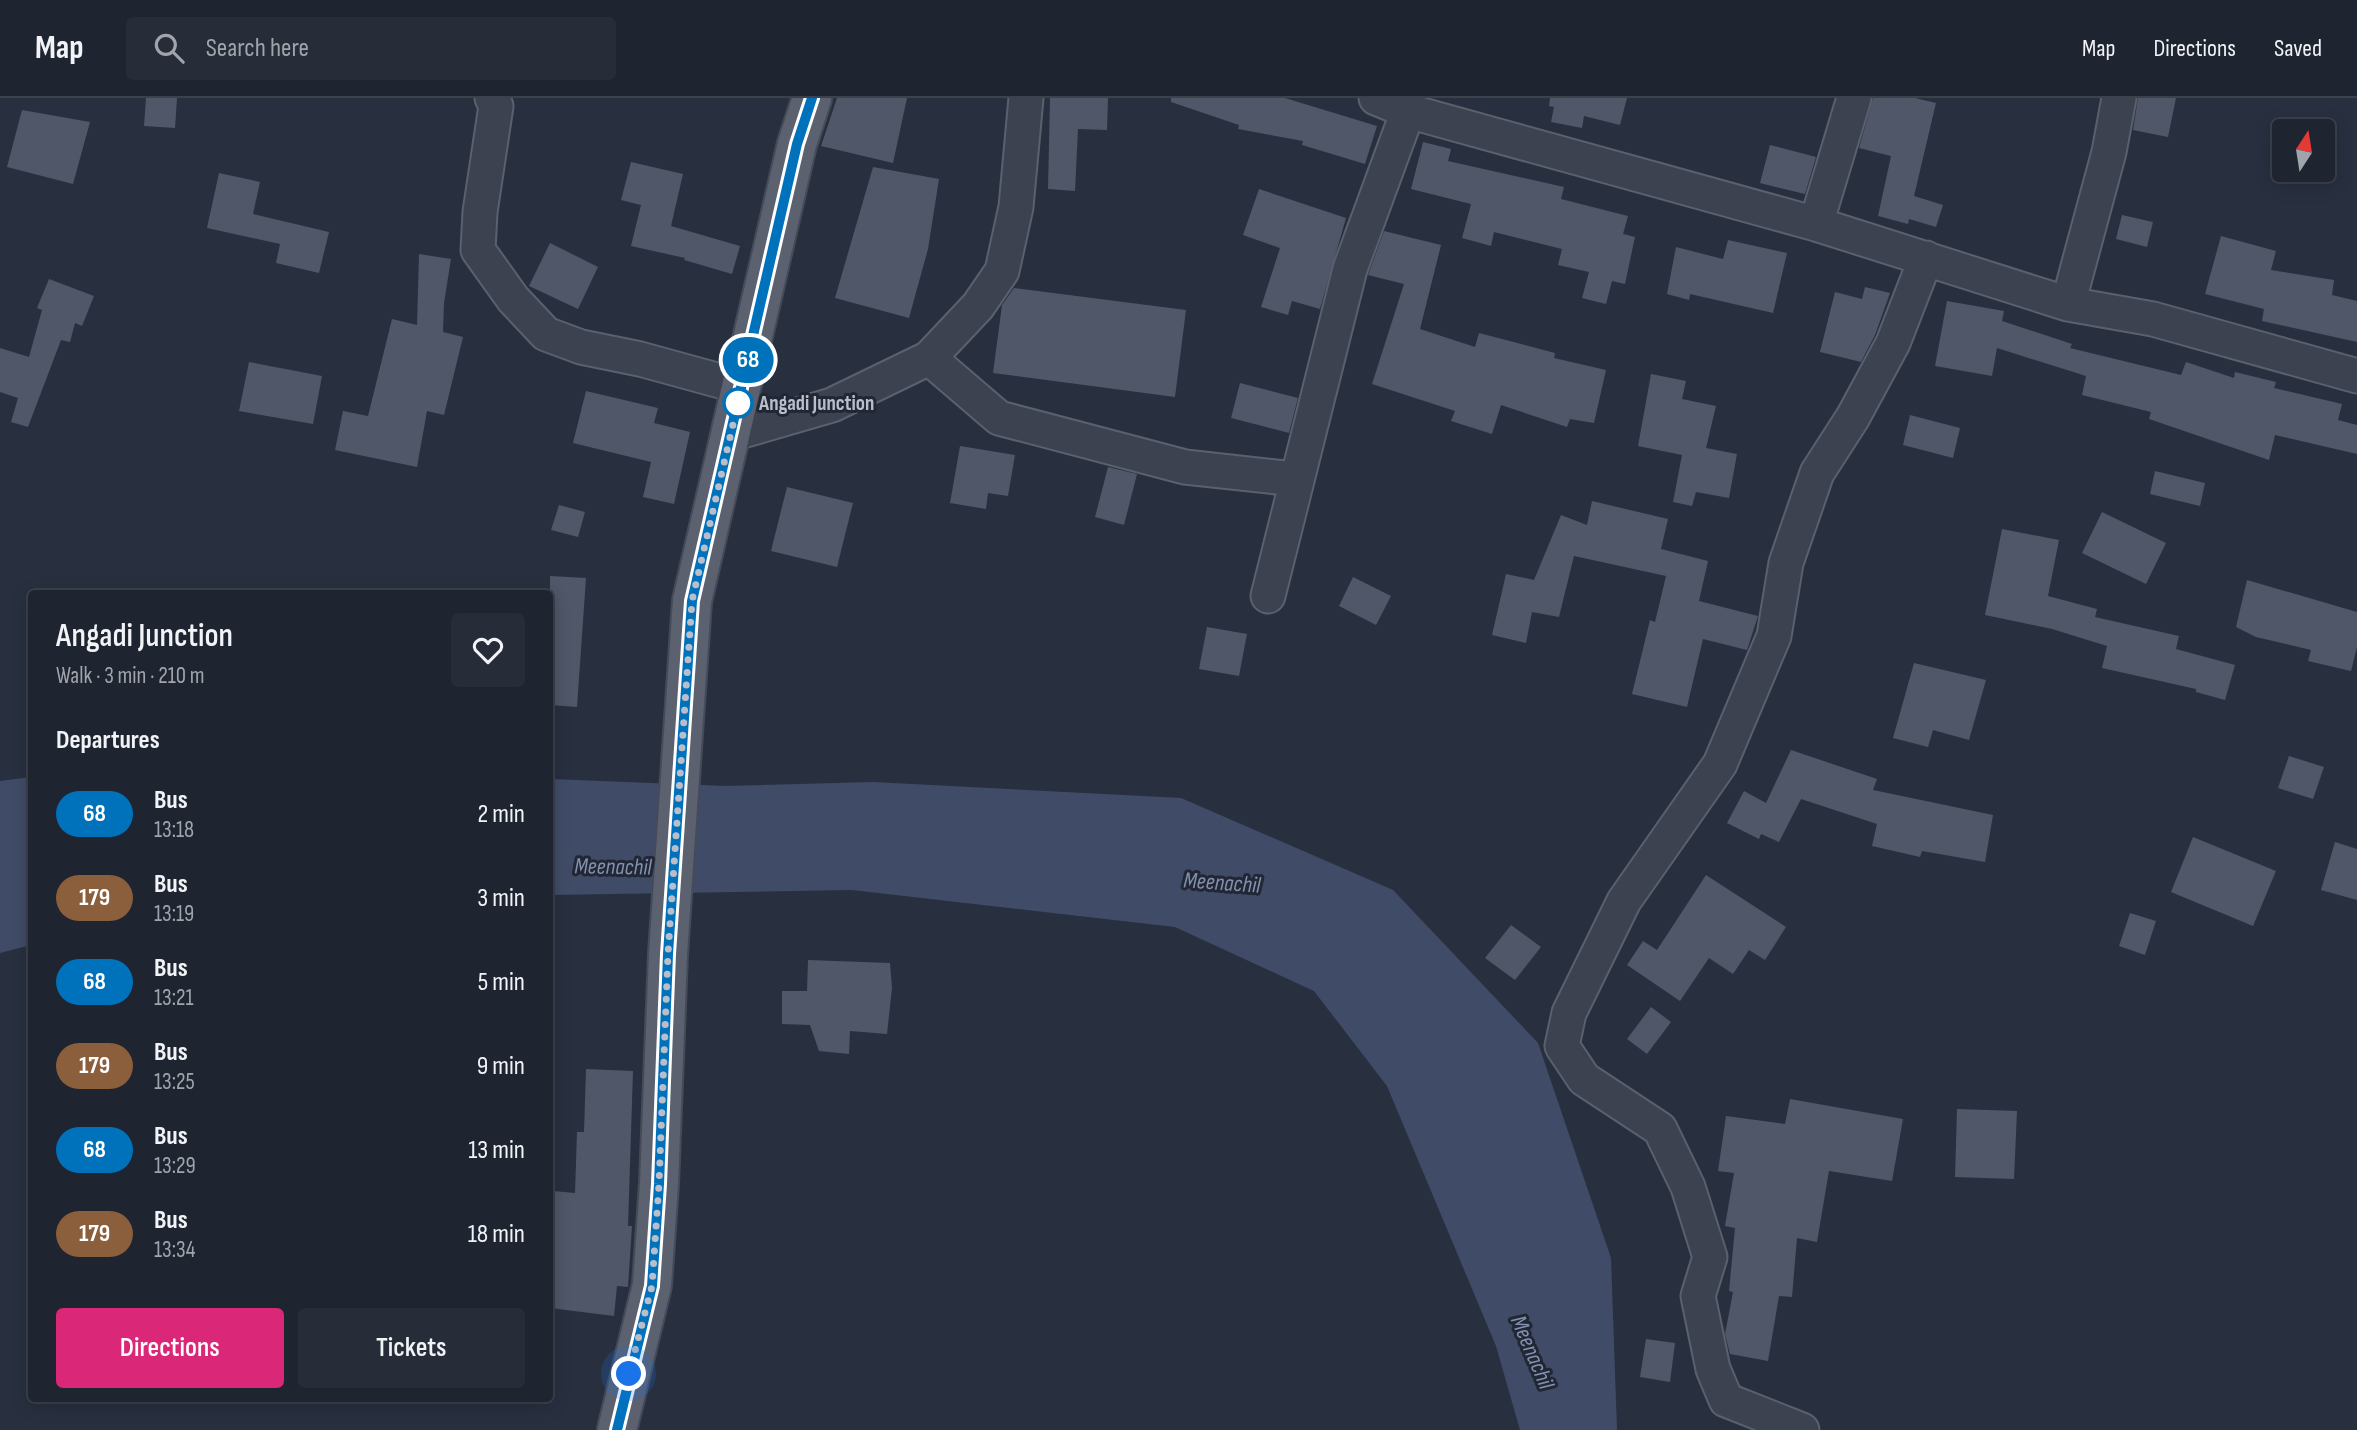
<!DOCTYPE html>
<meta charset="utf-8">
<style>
:root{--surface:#1e2430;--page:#262c38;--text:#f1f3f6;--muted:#a1a4ab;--line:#3c414c;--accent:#db2777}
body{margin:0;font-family:"Sofia Sans Condensed",sans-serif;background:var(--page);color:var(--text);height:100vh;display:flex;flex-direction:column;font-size:26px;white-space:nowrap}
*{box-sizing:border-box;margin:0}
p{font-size:23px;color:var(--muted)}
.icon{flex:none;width:38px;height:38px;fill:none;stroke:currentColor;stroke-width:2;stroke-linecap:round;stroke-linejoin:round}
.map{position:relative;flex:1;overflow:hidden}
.drawer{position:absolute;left:28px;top:492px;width:525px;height:812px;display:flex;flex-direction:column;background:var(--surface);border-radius:7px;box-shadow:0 4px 18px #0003,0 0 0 2px var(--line)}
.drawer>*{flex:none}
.badge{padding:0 14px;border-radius:23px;font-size:24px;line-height:46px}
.needle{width:46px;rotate:12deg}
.tools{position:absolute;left:2272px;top:21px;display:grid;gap:14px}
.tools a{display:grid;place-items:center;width:63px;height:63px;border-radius:7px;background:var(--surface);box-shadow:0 4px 18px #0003,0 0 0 2px var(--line);font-size:35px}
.you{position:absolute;width:35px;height:35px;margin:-18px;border:5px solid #fff;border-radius:50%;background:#1a73e8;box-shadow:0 0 0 10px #1a73e833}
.map>.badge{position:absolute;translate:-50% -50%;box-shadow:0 0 0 4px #fff}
h2{padding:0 28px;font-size:26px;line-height:63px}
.round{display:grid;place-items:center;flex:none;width:74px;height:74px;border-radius:7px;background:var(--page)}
.summary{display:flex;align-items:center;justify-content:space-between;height:119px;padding:0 28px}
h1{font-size:33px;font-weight:600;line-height:52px}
.primary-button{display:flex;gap:14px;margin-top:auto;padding:14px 28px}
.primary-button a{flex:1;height:80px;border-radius:7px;background:var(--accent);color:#fff;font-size:28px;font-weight:600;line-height:80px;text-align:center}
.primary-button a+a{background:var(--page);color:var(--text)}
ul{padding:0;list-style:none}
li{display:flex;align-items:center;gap:21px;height:84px;padding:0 28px}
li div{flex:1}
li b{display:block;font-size:26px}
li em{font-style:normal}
li .badge{min-width:77px;font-weight:700;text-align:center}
header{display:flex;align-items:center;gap:42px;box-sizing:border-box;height:98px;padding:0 35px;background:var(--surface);border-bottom:2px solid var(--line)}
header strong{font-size:33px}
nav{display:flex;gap:38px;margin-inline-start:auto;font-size:24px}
.search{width:490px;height:63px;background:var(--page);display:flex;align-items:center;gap:18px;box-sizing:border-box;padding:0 24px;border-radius:7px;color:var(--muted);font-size:26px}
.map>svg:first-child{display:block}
</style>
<header>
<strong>Map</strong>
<div class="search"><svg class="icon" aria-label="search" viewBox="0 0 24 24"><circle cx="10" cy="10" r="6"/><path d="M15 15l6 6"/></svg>Search here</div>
<nav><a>Map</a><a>Directions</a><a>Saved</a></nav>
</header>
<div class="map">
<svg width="2357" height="1332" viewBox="0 0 2357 1332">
<rect width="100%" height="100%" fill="#283040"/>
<path fill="#404c67" d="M 31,679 L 31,847 L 0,855 L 0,683 Z
M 550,681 L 726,688 L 873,684 L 1181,700 L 1393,792 L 1538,945 L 1611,1160 L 1617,1332 L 1520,1332 L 1496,1248 L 1387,988 L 1314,893 L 1175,829 L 852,792 L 550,797 Z"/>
<path fill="#4f5768" d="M 146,0 L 177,0 L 175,30 L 144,28 Z
M 837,0 L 907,0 L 893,65 L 821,48 Z
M 1050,0 L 1108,0 L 1107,32 L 1078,31 L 1075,93 L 1048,91 Z
M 1171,0 L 1285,0 L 1377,28 L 1365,66 L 1302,47 L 1303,43 L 1238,31 L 1239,27 L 1171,4 Z
M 1550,0 L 1627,0 L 1620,27 L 1584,18 L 1582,30 L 1551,24 L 1554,9 L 1549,8 Z
M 1873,0 L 1915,0 L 1936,5 L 1914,98 L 1943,107 L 1936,129 L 1909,121 L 1908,126 L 1878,118 L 1891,58 L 1859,50 Z
M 2138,0 L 2176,0 L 2168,39 L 2133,32 Z
M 22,12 L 90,24 L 73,86 L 7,69 Z
M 1423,44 L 1451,51 L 1448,63 L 1564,89 L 1561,101 L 1628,118 L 1623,136 L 1635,139 L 1625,186 L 1612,183 L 1606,206 L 1582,200 L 1589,174 L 1558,167 L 1562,151 L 1494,134 L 1491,148 L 1462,140 L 1471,106 L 1411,91 Z
M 1770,47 L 1816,59 L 1805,96 L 1760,85 Z
M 631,64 L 683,76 L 671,128 L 740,148 L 732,176 L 684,162 L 685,160 L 631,148 L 641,107 L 621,102 Z
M 873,69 L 939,81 L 928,151 L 909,220 L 835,200 Z
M 219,75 L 260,84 L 253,116 L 329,134 L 319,175 L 276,165 L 280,146 L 207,130 Z
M 1259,91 L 1346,120 L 1320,211 L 1292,203 L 1288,217 L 1261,209 L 1280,150 L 1243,137 Z
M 2122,117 L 2153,124 L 2147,149 L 2116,141 Z
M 1384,133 L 1441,147 L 1420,231 L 1475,249 L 1479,235 L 1555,255 L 1554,260 L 1606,272 L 1594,325 L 1570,321 L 1567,329 L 1501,307 L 1492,336 L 1451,323 L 1455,313 L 1372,286 L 1404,186 L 1368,177 Z
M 2221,138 L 2276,153 L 2271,172 L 2334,182 L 2332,197 L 2357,203 L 2357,244 L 2262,223 L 2264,211 L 2205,196 Z
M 1728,142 L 1787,155 L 1773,215 L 1690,196 L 1689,202 L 1667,196 L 1676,149 L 1723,161 Z
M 550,145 L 598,169 L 578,211 L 529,188 Z
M 419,156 L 451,161 L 444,205 L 443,234 L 463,239 L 444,317 L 427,313 L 417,369 L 335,352 L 343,313 L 368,318 L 392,221 L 417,227 Z
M 49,181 L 94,198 L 82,228 L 75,225 L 70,244 L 61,242 L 28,329 L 11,324 L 18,300 L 0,294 L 0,250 L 29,259 L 42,212 L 37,210 Z
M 1865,189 L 1890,195 L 1875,237 L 1861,264 L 1820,254 L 1835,194 L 1862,201 Z
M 1014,190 L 1186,212 L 1175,299 L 993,275 L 1002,207 Z
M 1947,203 L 2004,213 L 2002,223 L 2072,246 L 2070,250 L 2181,277 L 2186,264 L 2234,280 L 2235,274 L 2276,284 L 2274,290 L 2342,306 L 2338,322 L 2357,327 L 2357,356 L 2275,337 L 2269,362 L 2149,321 L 2151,314 L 2082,297 L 2086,278 L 1997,250 L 1992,278 L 1935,268 Z
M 249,264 L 322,278 L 313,326 L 239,313 Z
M 1651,276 L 1686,283 L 1682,301 L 1716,308 L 1706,350 L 1737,356 L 1729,400 L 1696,394 L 1692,408 L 1673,404 L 1682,357 L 1638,348 Z
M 1240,285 L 1298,300 L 1289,335 L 1231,320 Z
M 586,293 L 658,310 L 654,325 L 690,334 L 674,406 L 643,399 L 651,364 L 573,345 Z
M 1910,317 L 1960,330 L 1953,360 L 1903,347 Z
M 960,348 L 1015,357 L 1008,398 L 988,395 L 986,411 L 950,405 Z
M 1108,369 L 1137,376 L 1124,427 L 1095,419 Z
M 2155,373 L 2205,385 L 2200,408 L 2150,396 Z
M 787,389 L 853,405 L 837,469 L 771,453 Z
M 1592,403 L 1668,421 L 1661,451 L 1708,463 L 1699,503 L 1758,518 L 1747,552 L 1703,541 L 1687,609 L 1632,596 L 1650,522 L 1655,524 L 1666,478 L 1574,458 L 1559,519 L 1532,514 L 1526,545 L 1492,537 L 1506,476 L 1534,482 L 1561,417 L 1587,427 Z
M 559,407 L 585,414 L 578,439 L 551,432 Z
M 2102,414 L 2166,445 L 2146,486 L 2082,455 Z
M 2002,431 L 2059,442 L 2048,498 L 2097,511 L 2095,519 L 2179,538 L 2176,551 L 2235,567 L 2225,602 L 2196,594 L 2196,591 L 2102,570 L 2107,548 L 2052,531 L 1985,517 Z
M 550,478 L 586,480 L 577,609 L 550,607 Z
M 1353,479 L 1391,498 L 1376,527 L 1339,508 Z
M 2247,482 L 2357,514 L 2357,549 L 2351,573 L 2308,563 L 2311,552 L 2256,539 L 2236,529 Z
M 1207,529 L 1247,536 L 1239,578 L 1199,571 Z
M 1914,565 L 1986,582 L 1969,642 L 1933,632 L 1928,649 L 1893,640 Z
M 1791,652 L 1877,681 L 1873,692 L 1993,717 L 1985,764 L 1922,753 L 1920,759 L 1872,748 L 1877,726 L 1801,701 L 1779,744 L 1761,736 L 1759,741 L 1727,725 L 1744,693 L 1766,705 Z
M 2289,658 L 2324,669 L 2313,701 L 2278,690 Z
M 2193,739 L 2276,773 L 2253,828 L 2171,794 Z
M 2335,744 L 2357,751 L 2357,802 L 2321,792 Z
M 1706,777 L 1786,829 L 1765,862 L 1749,852 L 1733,876 L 1709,860 L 1680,903 L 1627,867 L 1643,843 L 1657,852 Z
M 2130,815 L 2156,823 L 2145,857 L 2119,848 Z
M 1511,827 L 1541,849 L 1515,882 L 1485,860 Z
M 808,862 L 890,865 L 892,890 L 887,936 L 850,933 L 849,956 L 819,953 L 810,927 L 782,926 L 782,893 L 807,893 Z
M 1651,909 L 1671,924 L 1647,956 L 1627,941 Z
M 586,971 L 633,973 L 628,1128 L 632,1128 L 628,1189 L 617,1188 L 614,1218 L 550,1210 L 550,1122 L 553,1093 L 575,1095 L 577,1034 L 584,1034 Z
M 1790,1001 L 1903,1021 L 1892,1083 L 1829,1073 L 1817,1144 L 1797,1140 L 1792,1199 L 1779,1198 L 1768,1263 L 1730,1256 L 1725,1236 L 1733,1194 L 1729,1193 L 1735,1130 L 1725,1128 L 1734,1075 L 1718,1073 L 1726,1018 L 1785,1026 Z
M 1957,1011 L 2017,1013 L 2014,1081 L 1955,1079 Z
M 1646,1241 L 1675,1245 L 1670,1284 L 1640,1279 Z"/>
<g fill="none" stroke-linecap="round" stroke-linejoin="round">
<g stroke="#5a606d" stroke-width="37">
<path id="minor" d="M 492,0 L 496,8 L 480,114 L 478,152 L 513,201 L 546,236 L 581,249 L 640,261 L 742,289
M 1376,0 L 1408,13 L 1816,126 L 2068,206 L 2153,221 L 2357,278
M 1816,126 L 1854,0
M 2068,206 L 2109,54 L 2119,0
M 929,260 L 999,320 L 1185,369 L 1295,381
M 732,336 L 832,307 L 929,260 L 978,208 L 1002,173 L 1016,109 L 1026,0
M 1268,498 L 1350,171 L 1408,13
M 1802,1332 L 1726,1302 L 1713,1271 L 1698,1198 L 1710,1159 L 1688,1089 L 1660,1031 L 1584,981 L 1562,948 L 1569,915 L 1624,803 L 1720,666 L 1774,538 L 1786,465 L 1817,375 L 1853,319 L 1893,245 L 1926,160"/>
</g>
<g stroke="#464b59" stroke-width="42">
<path id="major" d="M 617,1332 L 652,1187 L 659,1086 L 668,856 L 692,503 L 797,46 L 812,0"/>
</g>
<use href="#minor" stroke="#3c4250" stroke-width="33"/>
<use href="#major" stroke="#5b616f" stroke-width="38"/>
</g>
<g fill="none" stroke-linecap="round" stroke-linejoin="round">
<g stroke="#fff" stroke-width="16">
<path id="line" d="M 617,1332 L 652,1188 L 659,1086 L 668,856 L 692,503 L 797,46 L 812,0"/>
</g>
<use href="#line" stroke="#0072bc" stroke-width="10"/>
<path stroke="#b9beca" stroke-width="7" stroke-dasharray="0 12.6" d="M 629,1276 L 652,1188 L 659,1086 L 668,856 L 692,503 L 738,305"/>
</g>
<circle fill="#fff" stroke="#0072bc" stroke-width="3.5" cx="738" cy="305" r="14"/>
<g text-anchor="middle" stroke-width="6" stroke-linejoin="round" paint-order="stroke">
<g font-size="21" font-weight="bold" fill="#b9beca" stroke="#212735" text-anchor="start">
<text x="759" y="312">Angadi Junction</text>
</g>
<g font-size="23" font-style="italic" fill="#8391af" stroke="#212735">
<text transform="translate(613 768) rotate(1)" y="8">Meenachil</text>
<text transform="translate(1222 784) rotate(4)" y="8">Meenachil</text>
<text transform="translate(1533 1254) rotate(67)" y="8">Meenachil</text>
</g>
</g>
</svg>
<div class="tools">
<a><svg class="needle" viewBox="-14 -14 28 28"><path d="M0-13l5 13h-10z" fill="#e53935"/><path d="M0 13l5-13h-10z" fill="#a1a4ab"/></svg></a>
</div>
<div class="you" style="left:629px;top:1276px"></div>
<b class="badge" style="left:748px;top:262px;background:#0072bc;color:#fff">68</b>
<section class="drawer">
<div class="summary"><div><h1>Angadi Junction</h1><p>Walk · 3 min · 210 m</p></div><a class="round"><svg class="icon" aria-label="heart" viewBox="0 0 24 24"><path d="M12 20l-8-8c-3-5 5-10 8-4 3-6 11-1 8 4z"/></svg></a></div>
<h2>Departures</h2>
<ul>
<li><span class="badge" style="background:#0072bc;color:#fff">68</span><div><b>Bus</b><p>13:18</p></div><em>2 min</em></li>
<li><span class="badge" style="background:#8b5e3c;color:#fff">179</span><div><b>Bus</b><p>13:19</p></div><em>3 min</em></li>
<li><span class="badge" style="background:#0072bc;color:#fff">68</span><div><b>Bus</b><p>13:21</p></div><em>5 min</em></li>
<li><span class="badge" style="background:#8b5e3c;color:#fff">179</span><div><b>Bus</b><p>13:25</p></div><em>9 min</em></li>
<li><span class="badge" style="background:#0072bc;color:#fff">68</span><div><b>Bus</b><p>13:29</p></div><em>13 min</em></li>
<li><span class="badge" style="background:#8b5e3c;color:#fff">179</span><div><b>Bus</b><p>13:34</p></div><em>18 min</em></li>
</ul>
<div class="primary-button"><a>Directions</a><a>Tickets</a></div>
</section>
</div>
